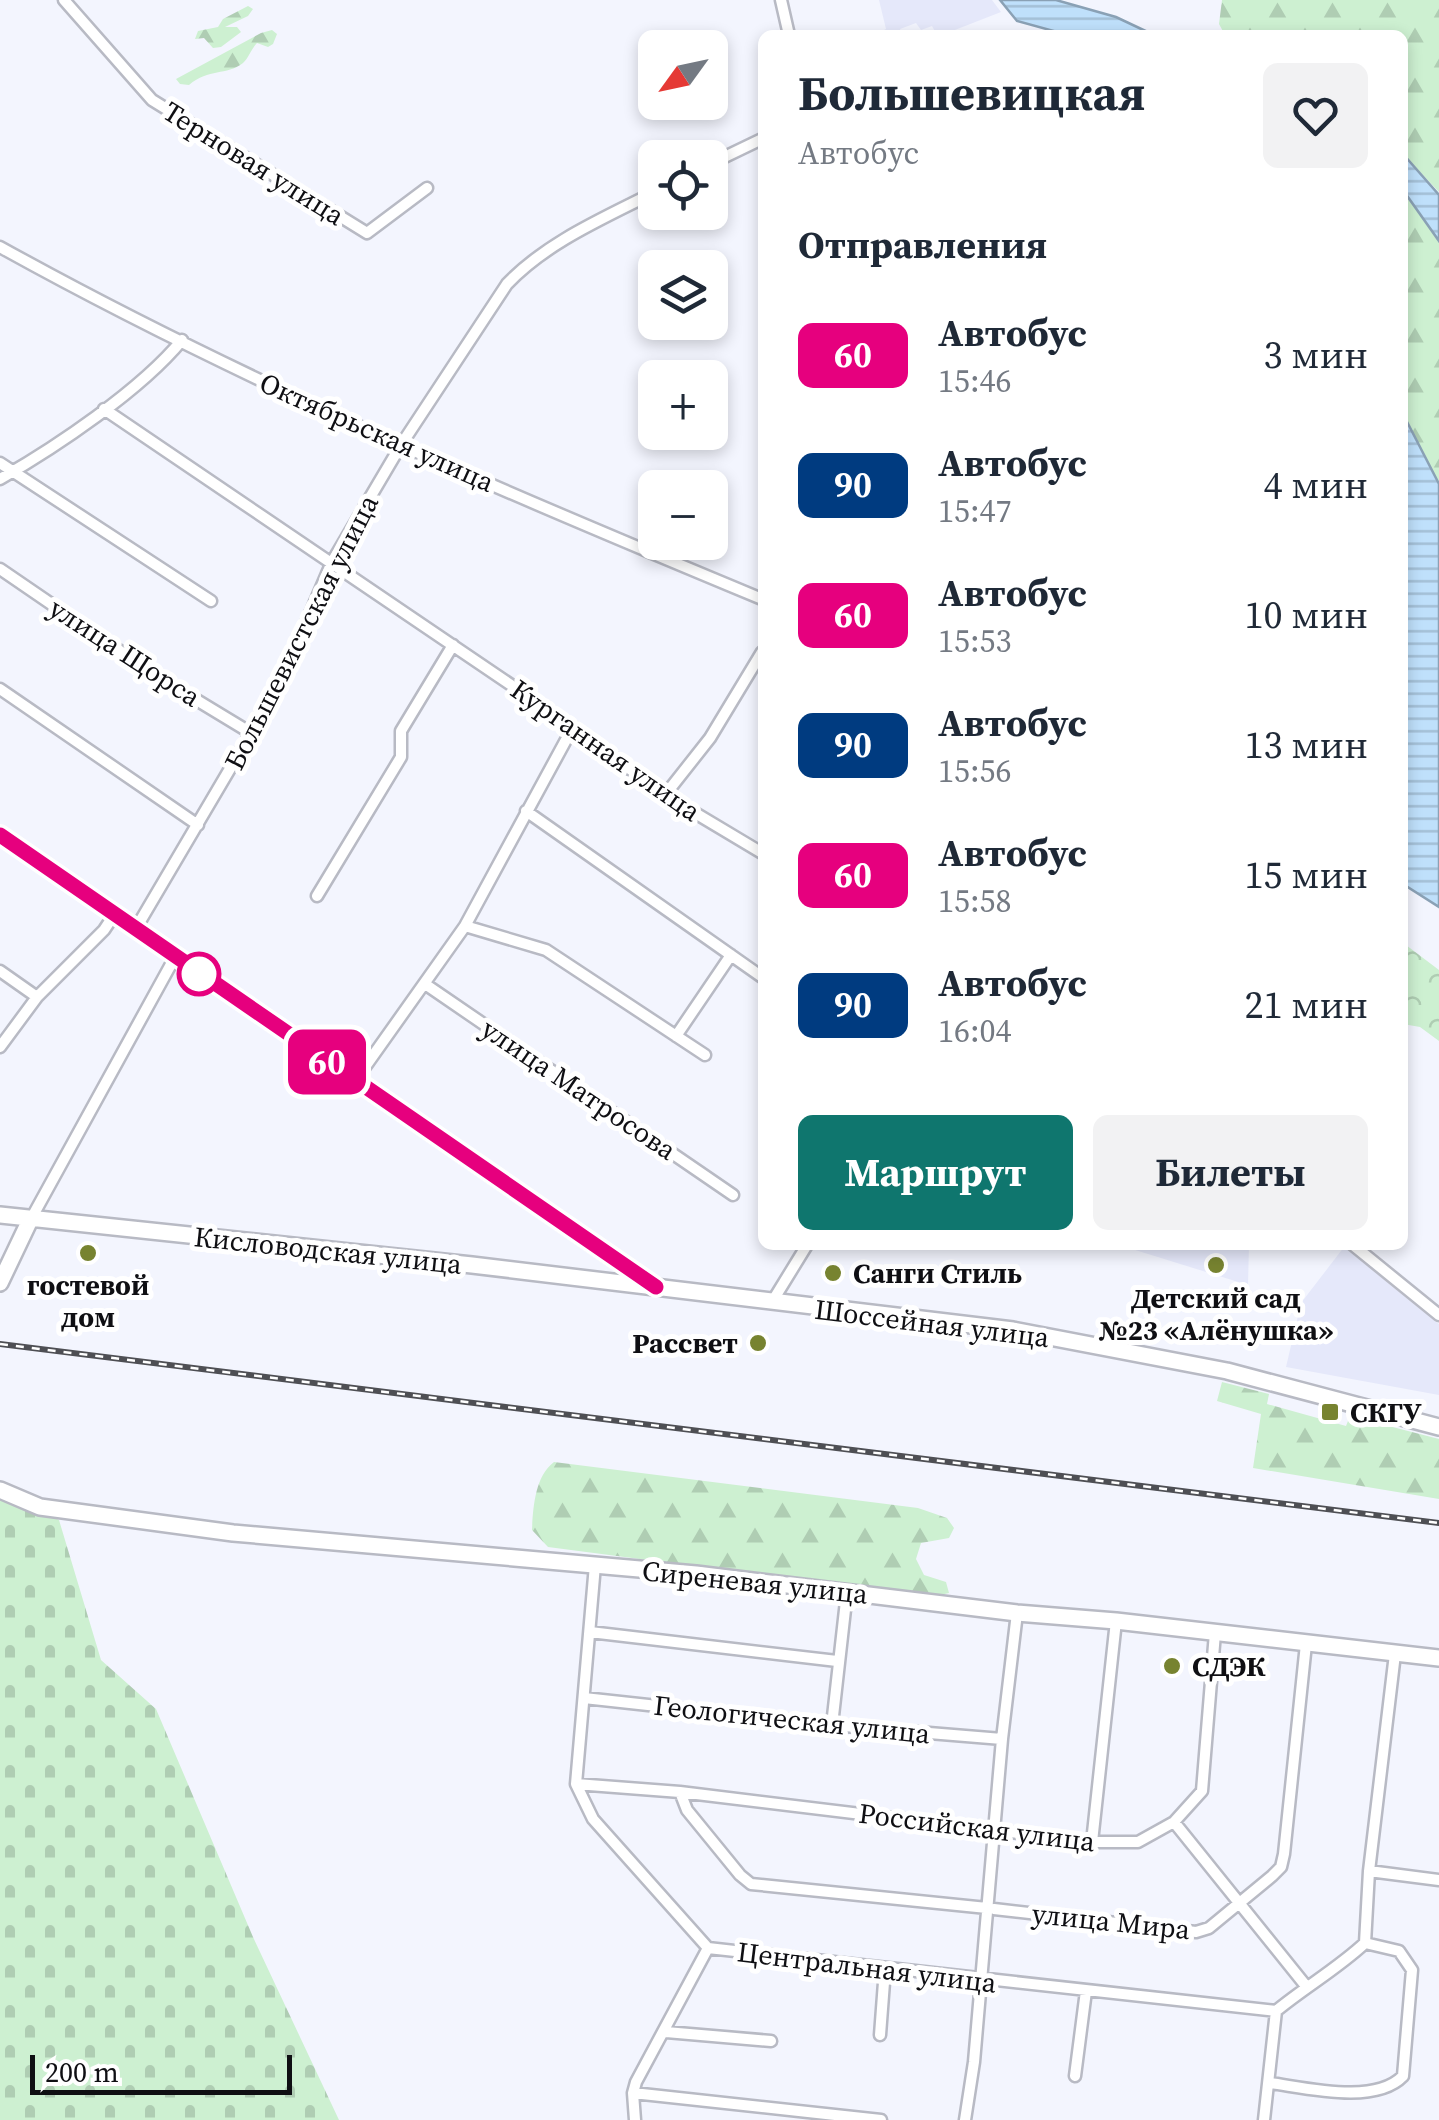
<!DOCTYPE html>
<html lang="ru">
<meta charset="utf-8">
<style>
:root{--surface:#fff;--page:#f2f2f3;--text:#1f2937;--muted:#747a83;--accent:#0f766e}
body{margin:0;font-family:"Source Serif 4",serif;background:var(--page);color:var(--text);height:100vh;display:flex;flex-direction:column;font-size:38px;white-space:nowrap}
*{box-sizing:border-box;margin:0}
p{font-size:32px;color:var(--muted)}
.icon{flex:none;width:55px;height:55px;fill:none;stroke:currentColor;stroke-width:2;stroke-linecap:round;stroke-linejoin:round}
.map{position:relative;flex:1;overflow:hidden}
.sheet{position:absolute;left:758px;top:30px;width:650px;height:1220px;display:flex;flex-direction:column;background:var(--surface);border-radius:15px;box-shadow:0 5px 15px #0003}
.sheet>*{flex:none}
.badge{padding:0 20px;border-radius:15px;font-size:35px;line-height:65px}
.needle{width:65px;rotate:237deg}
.buttons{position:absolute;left:638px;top:30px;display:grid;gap:20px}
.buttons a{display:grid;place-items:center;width:90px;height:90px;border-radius:15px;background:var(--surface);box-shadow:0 5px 15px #0003;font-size:50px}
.scale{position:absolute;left:30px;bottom:25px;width:262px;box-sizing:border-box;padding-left:10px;border:5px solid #0f0f13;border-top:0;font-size:28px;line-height:35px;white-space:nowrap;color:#0f0f13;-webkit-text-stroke:8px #fff;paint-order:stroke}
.map>.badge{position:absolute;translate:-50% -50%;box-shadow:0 0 0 5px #fff}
h2{padding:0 40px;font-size:38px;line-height:90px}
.round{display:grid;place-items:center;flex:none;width:105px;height:105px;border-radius:15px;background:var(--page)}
.headline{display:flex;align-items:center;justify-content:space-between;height:170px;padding:0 40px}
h1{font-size:48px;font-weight:700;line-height:75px}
.action{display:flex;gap:20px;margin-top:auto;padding:20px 40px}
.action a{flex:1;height:115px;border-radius:15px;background:var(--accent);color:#fff;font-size:40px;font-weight:700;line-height:115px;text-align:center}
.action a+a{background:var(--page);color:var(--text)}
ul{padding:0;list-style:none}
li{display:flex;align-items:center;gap:30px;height:130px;padding:0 40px}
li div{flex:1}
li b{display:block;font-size:38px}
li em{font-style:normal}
li .badge{min-width:110px;font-weight:700;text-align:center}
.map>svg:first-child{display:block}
</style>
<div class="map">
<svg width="1439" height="2120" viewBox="0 0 1439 2120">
<defs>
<pattern id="forest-firs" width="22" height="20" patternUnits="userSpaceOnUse" patternTransform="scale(2.5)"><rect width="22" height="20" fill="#cdf0d1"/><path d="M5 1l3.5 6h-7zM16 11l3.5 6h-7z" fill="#afcdb3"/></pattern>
<pattern id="cemetery-stones" width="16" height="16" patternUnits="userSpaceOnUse" patternTransform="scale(2.5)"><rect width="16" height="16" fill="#cdf0d1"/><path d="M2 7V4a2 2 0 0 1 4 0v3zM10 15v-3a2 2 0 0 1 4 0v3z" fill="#afcdb3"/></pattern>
<pattern id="park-crowns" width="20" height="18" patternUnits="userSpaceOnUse" patternTransform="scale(2.5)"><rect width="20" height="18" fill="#cdf0d1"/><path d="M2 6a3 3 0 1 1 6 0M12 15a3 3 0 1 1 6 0" fill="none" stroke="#afcdb3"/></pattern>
<pattern id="water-rules" width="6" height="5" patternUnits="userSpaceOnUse" patternTransform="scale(2.5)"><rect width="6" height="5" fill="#bfe0fb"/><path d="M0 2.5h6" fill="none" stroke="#a3bfd6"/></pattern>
</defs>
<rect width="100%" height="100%" fill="#f3f5fe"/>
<path fill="#e5e8fa" d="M 879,0 L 992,0 L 1001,12 L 942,35 L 937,35 L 932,26 L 921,30 L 916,23 L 900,29 L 902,35 L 875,35 L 886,29 Z
M 1119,1245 L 1249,1245 L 1248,1285 Z
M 1344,1247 L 1439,1324 L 1439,1395 L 1286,1367 L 1301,1303 Z"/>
<path fill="url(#forest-firs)" d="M 1222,0 L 1439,0 L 1439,192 L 1403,154 L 1402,35 L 1225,35 L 1219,24 Z
M 248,6 L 253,9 L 248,16 L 225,27 L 237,27 L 241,32 L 221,47 L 213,48 L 204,38 L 195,39 L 198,31 L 218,27 L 223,19 Z
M 272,30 L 277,34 L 273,44 L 268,47 L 257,43 C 252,48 248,59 243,63 C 226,76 209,68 189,85 L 180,84 L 176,79 L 261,33 Z
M 1402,190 L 1439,241 L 1439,484 L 1403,414 Z
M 1222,1382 L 1269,1394 L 1267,1404 L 1346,1426 L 1350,1416 L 1439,1439 L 1439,1499 L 1253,1468 L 1261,1414 L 1217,1401 Z
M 554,1462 L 918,1508 L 947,1518 L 954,1528 L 949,1538 L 921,1543 L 916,1559 L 924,1575 L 946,1582 L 949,1593 L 932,1597 L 548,1547 L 532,1530 C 533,1508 535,1476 554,1462 Z"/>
<path fill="url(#cemetery-stones)" d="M 0,1491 L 59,1520 L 101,1660 L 156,1709 L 253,1937 L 339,2120 L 0,2120 Z"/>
<path fill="url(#park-crowns)" d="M 1402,942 L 1439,970 L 1439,1041 L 1420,1027 L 1403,1024 Z"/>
<path fill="url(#water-rules)" stroke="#8aa1b5" stroke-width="2.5" d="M 1000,0 L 1056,0 L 1116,17 L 1154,35 L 1068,35 L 1017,21 Z
M 1403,154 L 1439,195 L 1439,241 L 1403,190 Z
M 1403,414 L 1439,484 L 1439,907 L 1403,884 Z"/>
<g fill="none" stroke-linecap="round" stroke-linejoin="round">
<g stroke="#b8bac4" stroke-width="15">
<path id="street" d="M 64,0 L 152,100 L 367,233 L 427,188
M 781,0 L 789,35
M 710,164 L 762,139
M 0,247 C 245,383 504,492 762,599
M 104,409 L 573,727 L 665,795 L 762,853
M 0,463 L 211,601
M 0,479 C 56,447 141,390 182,340
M 0,569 L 152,673 L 251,733
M 0,689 L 198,825
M 665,795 L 710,738 L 762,652
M 526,811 L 762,977
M 317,896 L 401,757 L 401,731 L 453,645
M 465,926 L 546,950 L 705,1055
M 135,930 L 251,733 L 301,635 L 332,562 L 401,445 L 507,284 C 547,242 604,218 655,192
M 0,971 L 37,997
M 425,984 L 733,1195
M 676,1036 L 731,955
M 0,1047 L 37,997 L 104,930 L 114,915
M 355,1081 L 465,926 L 573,727
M 31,1219 L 175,957
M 1353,1245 L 1439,1315
M 772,1302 L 807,1245
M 595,1565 L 576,1784 L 593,1819 L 708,1948 L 1276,2011 L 1264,2120
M 590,1632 L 837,1661
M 584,1698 L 832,1725 L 1002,1739
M 832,1725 L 847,1592
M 576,1784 L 680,1792 L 1092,1842 L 1138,1842 L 1174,1822 L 1202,1791 L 1215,1633
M 680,1792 L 687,1810 L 740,1875 L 751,1884 L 987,1908
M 1174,1822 L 1306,1986
M 1092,1842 L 1116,1621
M 1369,1871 L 1439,1880
M 994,1909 L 1196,1932 L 1209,1928 L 1272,1876 L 1281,1867 L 1284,1854 L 1306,1644
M 1276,2011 C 1305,1987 1337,1969 1365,1943 L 1369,1871 L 1395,1654
M 666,2032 L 771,2041
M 880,2035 L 885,1969
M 1075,2076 L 1086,1991
M 1270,2083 C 1307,2088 1375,2105 1403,2076 L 1412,1970 L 1399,1951 L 1365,1943
M 633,2093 L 881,2120
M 635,2120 L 633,2093 L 636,2082 L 708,1948
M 965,2120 L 974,2062 L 1002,1739 L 1017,1613"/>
</g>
<g stroke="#b8bac4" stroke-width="20">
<path id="secondary" d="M 0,835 L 652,1285
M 0,1215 L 472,1265 L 1013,1330 L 1227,1371 L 1439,1427
M 0,1283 L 30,1220
M 0,1490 L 40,1507 L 233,1533 L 696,1574 L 1017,1613 L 1116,1621 L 1439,1658"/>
</g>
<use href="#street" stroke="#fff" stroke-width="10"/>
<use href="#secondary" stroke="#fff" stroke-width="15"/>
<g stroke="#4e4f54" stroke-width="6">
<path id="rail" d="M 0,1344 L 1439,1523"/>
</g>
<use href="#rail" stroke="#fff" stroke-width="2.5" stroke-dasharray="8" stroke-linecap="butt"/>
</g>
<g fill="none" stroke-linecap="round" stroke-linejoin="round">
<g stroke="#fff" stroke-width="22">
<path id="line" d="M 0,835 L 656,1287"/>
</g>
<use href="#line" stroke="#e6007e" stroke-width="15"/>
</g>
<circle fill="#fff" stroke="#e6007e" stroke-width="5" cx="199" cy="974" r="20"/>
<g fill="#778330" stroke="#fff" stroke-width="4">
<circle cx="88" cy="1253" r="10"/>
<circle cx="1216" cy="1265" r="10"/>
<circle cx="833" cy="1273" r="10"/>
<circle cx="758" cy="1343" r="10"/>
<rect x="1320" y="1402" width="20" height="20" rx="5"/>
<circle cx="1172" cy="1666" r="10"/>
</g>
<g text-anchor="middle" stroke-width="10" stroke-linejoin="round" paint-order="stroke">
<g font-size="28" fill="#0f0f13" stroke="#fff">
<text transform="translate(254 163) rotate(32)" y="10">Терновая улица</text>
<text transform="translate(377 432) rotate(24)" y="10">Октябрьская улица</text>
<text transform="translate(301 632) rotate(-63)" y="10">Большевистская улица</text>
<text transform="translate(125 652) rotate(33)" y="10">улица Щорса</text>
<text transform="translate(606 750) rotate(35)" y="10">Курганная улица</text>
<text transform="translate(579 1089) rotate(34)" y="10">улица Матросова</text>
<text transform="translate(328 1250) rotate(6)" y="10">Кисловодская улица</text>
<text transform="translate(932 1323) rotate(7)" y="10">Шоссейная улица</text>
<text transform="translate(755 1582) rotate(6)" y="10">Сиреневая улица</text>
<text transform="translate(792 1719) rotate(6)" y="10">Геологическая улица</text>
<text transform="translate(977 1827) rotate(7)" y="10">Российская улица</text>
<text transform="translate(1111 1921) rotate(6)" y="10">улица Мира</text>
<text transform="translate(867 1967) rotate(7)" y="10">Центральная улица</text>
</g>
<g font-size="28" font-weight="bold" fill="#0f0f13" stroke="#fff" text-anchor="start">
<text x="853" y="1283">Санги Стиль</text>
<text x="88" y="1295" text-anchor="middle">гостевой<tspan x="88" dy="32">дом</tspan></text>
<text x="1216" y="1308" text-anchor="middle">Детский сад<tspan x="1216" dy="32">№23 «Алёнушка»</tspan></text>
<text x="738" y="1353" text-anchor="end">Рассвет</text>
<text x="1350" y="1422">СКГУ</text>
<text x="1192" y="1676">СДЭК</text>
</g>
</g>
</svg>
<div class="buttons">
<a><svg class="needle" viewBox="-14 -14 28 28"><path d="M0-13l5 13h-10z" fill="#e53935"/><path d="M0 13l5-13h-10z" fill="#747a83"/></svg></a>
<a><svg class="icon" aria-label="locate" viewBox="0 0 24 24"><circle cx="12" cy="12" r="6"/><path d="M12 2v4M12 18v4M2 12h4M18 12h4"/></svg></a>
<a><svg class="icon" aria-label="layers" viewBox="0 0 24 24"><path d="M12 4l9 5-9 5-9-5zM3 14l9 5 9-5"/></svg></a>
<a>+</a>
<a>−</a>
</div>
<div class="scale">200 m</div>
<b class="badge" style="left:327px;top:1062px;background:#e6007e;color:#fff">60</b>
<section class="sheet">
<div class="headline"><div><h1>Большевицкая</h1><p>Автобус</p></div><a class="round"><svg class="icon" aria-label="heart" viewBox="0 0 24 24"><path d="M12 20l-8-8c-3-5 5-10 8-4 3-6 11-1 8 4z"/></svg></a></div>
<h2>Отправления</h2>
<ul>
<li><span class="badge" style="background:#e6007e;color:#fff">60</span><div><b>Автобус</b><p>15:46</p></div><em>3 мин</em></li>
<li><span class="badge" style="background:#003b80;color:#fff">90</span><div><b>Автобус</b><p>15:47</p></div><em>4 мин</em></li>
<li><span class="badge" style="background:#e6007e;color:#fff">60</span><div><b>Автобус</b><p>15:53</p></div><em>10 мин</em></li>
<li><span class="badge" style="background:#003b80;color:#fff">90</span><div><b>Автобус</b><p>15:56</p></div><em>13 мин</em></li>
<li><span class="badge" style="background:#e6007e;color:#fff">60</span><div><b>Автобус</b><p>15:58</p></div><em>15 мин</em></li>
<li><span class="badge" style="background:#003b80;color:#fff">90</span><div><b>Автобус</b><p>16:04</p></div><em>21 мин</em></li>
</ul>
<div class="action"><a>Маршрут</a><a>Билеты</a></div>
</section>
</div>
